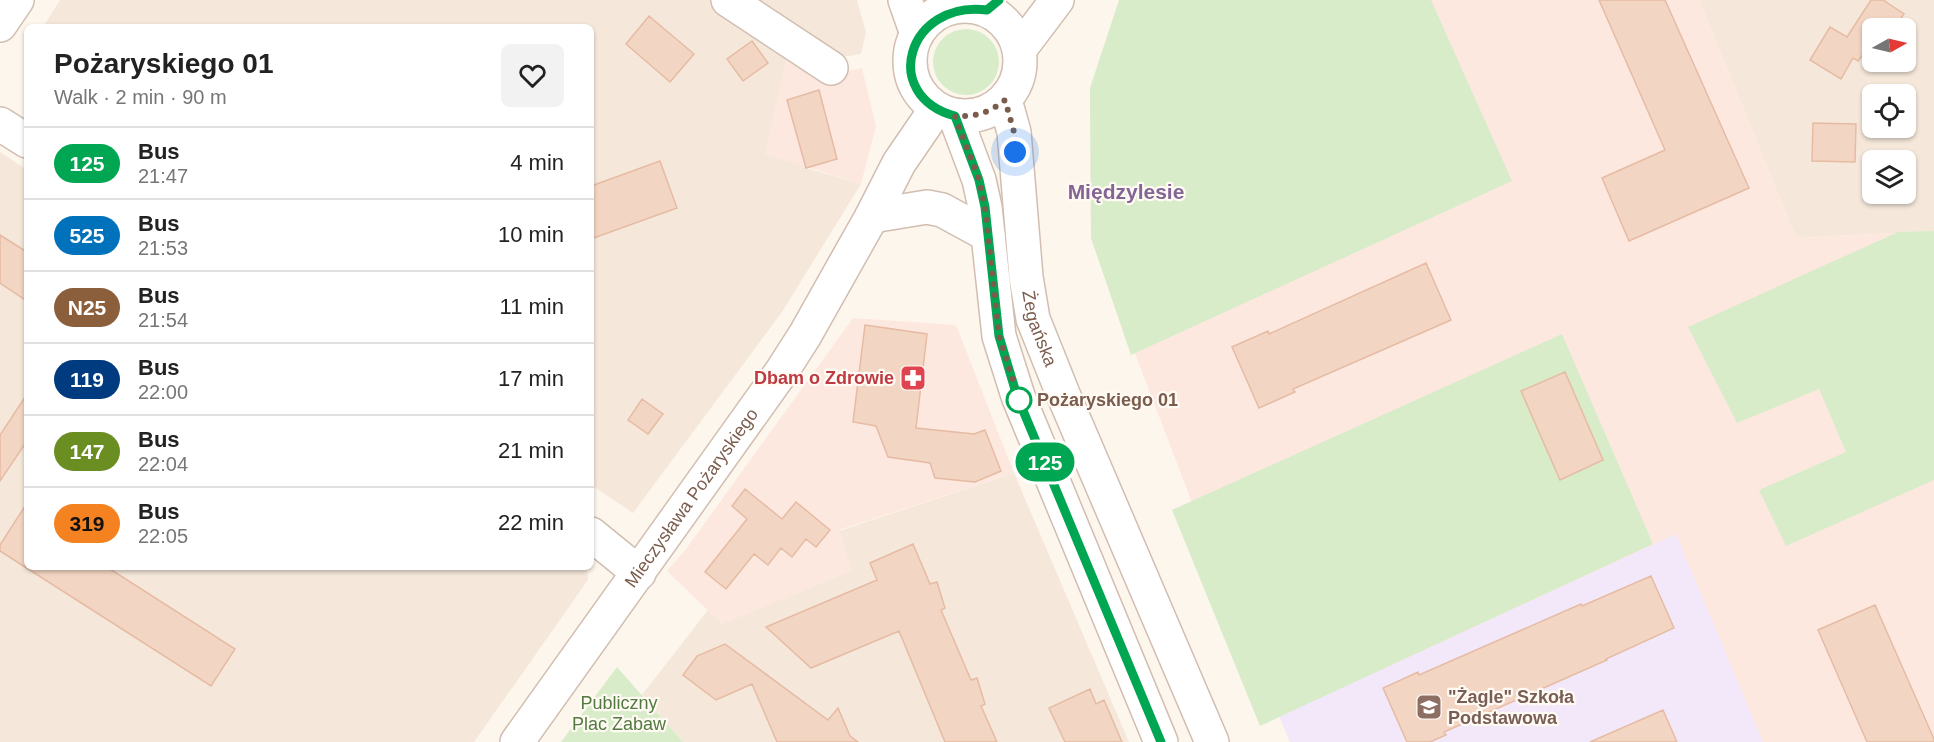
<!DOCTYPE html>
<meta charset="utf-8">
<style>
:root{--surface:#fff;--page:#f2f2f2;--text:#222;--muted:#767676;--line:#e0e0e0}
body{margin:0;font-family:Arial,sans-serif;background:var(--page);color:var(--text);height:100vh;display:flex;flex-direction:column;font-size:22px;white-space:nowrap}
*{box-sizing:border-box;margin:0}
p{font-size:20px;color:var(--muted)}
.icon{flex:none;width:33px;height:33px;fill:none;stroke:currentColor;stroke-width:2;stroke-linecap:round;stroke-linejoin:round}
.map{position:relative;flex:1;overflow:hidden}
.drawer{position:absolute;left:24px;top:24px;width:570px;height:546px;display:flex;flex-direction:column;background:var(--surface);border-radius:9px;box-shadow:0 2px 4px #0004}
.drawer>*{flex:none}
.badge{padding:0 12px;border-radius:20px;font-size:21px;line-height:39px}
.needle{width:39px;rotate:82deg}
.fabs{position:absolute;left:1862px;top:18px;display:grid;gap:12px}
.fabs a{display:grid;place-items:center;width:54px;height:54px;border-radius:9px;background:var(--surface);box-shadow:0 2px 4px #0004;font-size:30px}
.you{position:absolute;width:30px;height:30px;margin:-15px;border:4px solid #fff;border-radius:50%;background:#1a73e8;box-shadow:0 0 0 9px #1a73e833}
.map>.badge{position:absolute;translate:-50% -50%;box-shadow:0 0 0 3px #fff}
.round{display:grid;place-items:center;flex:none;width:63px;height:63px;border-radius:9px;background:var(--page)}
.overview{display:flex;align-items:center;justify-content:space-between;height:102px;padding:0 30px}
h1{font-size:28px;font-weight:800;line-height:45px}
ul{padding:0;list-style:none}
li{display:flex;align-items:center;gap:18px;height:72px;padding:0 30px;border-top:2px solid var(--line)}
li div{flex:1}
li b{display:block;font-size:22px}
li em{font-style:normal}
li .badge{min-width:66px;font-weight:700;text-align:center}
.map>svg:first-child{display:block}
</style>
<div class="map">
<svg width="1934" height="742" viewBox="0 0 1934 742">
<rect width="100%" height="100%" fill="#fdf6ec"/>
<path fill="#f5e8da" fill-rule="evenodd" d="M 60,0 L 713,0 L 789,47 L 806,168 L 861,184 L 782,312 L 633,513 L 591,485 L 591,27 L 43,27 Z
M 748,0 L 857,0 L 866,32 L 861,54 L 835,58 Z
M 1699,0 L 1934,0 L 1934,231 L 1796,238 ZM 1872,28 L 1905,28 L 1905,62 L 1872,62 ZM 1872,94 L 1905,94 L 1905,128 L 1872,128 ZM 1872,160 L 1905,160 L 1905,194 L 1872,194 Z
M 0,152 L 27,170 L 27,567 L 587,567 L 588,580 L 474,742 L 0,742 Z
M 1014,473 L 1129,742 L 683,742 L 642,695 L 708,610 L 722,624 L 839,531 Z"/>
<path fill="#fde8e0" d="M 1128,0 L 1699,0 L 1796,238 L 1934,231 L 1934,742 L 1290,742 L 1207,542 L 1091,238 L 1090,88 Z
M 789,47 L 844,82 L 847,71 L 862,68 L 876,126 L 861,184 L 765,154 Z
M 853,318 L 956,325 L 1014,473 L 839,530 L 852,571 L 722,624 L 667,571 L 686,549 Z"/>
<path fill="#f3e8fa" d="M 1676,534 L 1763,742 L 1290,742 L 1271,697 L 1337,690 Z"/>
<path fill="#d8ecc9" d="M 1119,0 L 1431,0 L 1512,181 L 1131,355 L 1091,238 L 1090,88 Z
M933 62a33 33 0 1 1 66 0a33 33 0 1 1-66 0Z
M 1934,231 L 1934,480 L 1786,546 L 1759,490 L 1846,452 L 1819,389 L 1737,423 L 1688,327 L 1898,232 Z
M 1562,334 L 1653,544 L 1260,726 L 1172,510 Z
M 617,667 L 683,742 L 561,742 Z"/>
<path fill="#f3d5c3" stroke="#e6bba3" stroke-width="1.5" d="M 1599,0 L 1665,0 L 1749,188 L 1629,241 L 1602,178 L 1665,150 Z
M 1871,0 L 1883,0 L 1904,14 L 1894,28 L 1872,28 L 1872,42 L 1858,61 L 1853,58 L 1841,79 L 1810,60 L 1830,27 L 1847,37 Z
M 649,16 L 694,54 L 670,82 L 626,44 Z
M 752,41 L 768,63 L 743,81 L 727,59 Z
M 819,90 L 837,159 L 806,168 L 787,100 Z
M 1813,123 L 1856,124 L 1855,162 L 1812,161 Z
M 660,161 L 677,208 L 591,239 L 591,186 Z
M 0,235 L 27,252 L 27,301 L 0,283 Z
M 1426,263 L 1451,320 L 1293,389 L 1295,392 L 1259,408 L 1232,347 L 1268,331 L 1269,334 Z
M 865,325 L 927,334 L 916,428 L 974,434 L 985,430 L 1001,471 L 975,482 L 935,478 L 930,463 L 888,457 L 876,426 L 853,422 Z
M 1565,372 L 1603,460 L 1560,480 L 1521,391 Z
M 27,394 L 27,441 L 0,481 L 0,435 Z
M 642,399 L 663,414 L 648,434 L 628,420 Z
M 745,489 L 782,519 L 796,502 L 830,530 L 816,547 L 806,539 L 792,557 L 781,548 L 768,565 L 754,554 L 726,589 L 705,572 L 747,519 L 732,506 Z
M 27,503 L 27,567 L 107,567 L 235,649 L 211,686 L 0,551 L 0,545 Z
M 913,544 L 930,584 L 937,582 L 945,608 L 941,610 L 971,680 L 977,678 L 985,704 L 981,706 L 997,742 L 945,742 L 899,631 L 811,668 L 766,627 L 877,580 L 870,563 Z
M 1651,576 L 1674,628 L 1606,659 L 1607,660 L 1444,732 L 1446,735 L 1430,742 L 1407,742 L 1383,688 L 1418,672 L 1419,675 L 1581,604 L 1582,606 Z
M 1875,605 L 1934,739 L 1934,742 L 1867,742 L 1818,630 Z
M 725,644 L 828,720 L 838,708 L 850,736 L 858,742 L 777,742 L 752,684 L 716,700 L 683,675 L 697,656 Z
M 1090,689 L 1096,704 L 1104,700 L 1122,742 L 1065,742 L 1049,708 Z
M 1663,710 L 1677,742 L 1590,742 Z"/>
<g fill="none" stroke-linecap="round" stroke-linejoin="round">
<g stroke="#d1beb0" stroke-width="36">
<g id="minor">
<path d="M 728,0 L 831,68"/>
<path d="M 905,0 L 917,34"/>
<circle cx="965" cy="61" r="55"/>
<path d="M 0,25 L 17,0"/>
<path d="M 1020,49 L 1057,0"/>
<path id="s1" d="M 1005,100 L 1014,132 L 1026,277 L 1033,319 L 1063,394 L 1212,742"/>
<path d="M 955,116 L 979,180 L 985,207 L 999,336 L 1018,396 L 1161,742"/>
<path d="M 0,124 L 27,141"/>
<path d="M 872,216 L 927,207 L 942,210 L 988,235"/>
<path d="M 591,534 L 639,573"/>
<path id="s2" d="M 517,742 L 782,371 L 805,335 L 872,216 L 899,163 L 936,109"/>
</g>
</g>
<use href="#minor" stroke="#fff" stroke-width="33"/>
</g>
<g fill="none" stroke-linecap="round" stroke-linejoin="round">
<g stroke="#fff" stroke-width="14">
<path id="line" d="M 999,0 L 987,10 C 908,0 879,95 955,116 L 979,180 L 985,207 L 999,336 L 1017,396 L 1161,742"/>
</g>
<use href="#line" stroke="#00a651" stroke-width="9"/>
<path stroke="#7a5c4d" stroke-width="6" stroke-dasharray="0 10.8" d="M 1015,152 L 1014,132 L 1005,100 C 989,113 975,117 955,116 L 979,180 L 985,207 L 999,336 L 1019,400"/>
</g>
<defs>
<g id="pharmacy-square" transform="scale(1.35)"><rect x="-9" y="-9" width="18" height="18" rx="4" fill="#e0444e" stroke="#fffaf3"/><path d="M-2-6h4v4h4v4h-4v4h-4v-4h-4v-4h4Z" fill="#fff"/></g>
<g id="school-square" transform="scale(1.35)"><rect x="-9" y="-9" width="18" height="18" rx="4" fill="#8d6e63" stroke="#fffaf3"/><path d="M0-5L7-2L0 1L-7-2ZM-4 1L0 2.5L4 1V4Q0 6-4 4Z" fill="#fff"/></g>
</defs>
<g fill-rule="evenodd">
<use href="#pharmacy-square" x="913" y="378"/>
<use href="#school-square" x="1429" y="707"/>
</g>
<circle fill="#fff" stroke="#00a651" stroke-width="3" cx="1019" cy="400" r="12"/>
<g text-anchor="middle" stroke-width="4.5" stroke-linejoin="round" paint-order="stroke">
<g font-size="18" fill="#7a5c4d" stroke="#fffaf3">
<text dy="6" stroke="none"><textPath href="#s1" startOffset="232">Żegańska</textPath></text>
<text dy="6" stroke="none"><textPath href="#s2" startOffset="300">Mieczysława Pożaryskiego</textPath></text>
</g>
<g font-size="18" font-weight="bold" fill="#be3a42" stroke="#fffaf3" text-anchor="end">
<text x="894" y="384">Dbam o Zdrowie</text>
</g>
<g font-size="18" font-weight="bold" fill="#7a5c4d" stroke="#fffaf3" text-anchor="start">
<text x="1037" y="406">Pożaryskiego 01</text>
</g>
<g font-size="18" font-weight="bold" fill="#785e54" stroke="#fffaf3" text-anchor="start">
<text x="1448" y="703">"Żagle" Szkoła<tspan x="1448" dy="21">Podstawowa</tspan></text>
</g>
<g font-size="18" fill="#537a41" stroke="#fffaf3">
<text x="619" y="709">Publiczny<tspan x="619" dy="21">Plac Zabaw</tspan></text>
</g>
<g font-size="21" font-weight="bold" fill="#846695" stroke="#fffaf3">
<text x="1126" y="199">Międzylesie</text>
</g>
</g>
</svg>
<div class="fabs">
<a><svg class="needle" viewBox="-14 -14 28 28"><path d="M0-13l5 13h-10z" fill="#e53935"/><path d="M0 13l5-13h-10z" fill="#767676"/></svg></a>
<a><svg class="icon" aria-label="locate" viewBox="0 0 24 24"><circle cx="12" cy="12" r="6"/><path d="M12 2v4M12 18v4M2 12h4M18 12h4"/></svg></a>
<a><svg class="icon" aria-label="layers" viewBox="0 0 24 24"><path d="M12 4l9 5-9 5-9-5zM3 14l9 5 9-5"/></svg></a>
</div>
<div class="you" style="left:1015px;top:152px"></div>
<b class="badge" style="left:1045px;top:462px;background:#00a651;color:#fff">125</b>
<section class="drawer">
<div class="overview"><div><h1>Pożaryskiego 01</h1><p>Walk · 2 min · 90 m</p></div><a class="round"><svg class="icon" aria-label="heart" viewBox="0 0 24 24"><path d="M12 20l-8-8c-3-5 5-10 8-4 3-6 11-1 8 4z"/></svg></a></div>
<ul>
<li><span class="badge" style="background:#00a651;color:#fff">125</span><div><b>Bus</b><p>21:47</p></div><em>4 min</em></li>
<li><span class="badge" style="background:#0072bc;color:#fff">525</span><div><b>Bus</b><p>21:53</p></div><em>10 min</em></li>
<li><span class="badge" style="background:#8b5e3c;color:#fff">N25</span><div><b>Bus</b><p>21:54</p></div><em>11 min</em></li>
<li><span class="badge" style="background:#003b80;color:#fff">119</span><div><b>Bus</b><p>22:00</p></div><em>17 min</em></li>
<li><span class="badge" style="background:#6b8e23;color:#fff">147</span><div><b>Bus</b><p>22:04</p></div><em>21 min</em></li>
<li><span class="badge" style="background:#f58220;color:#111">319</span><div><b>Bus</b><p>22:05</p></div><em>22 min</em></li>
</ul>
</section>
</div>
